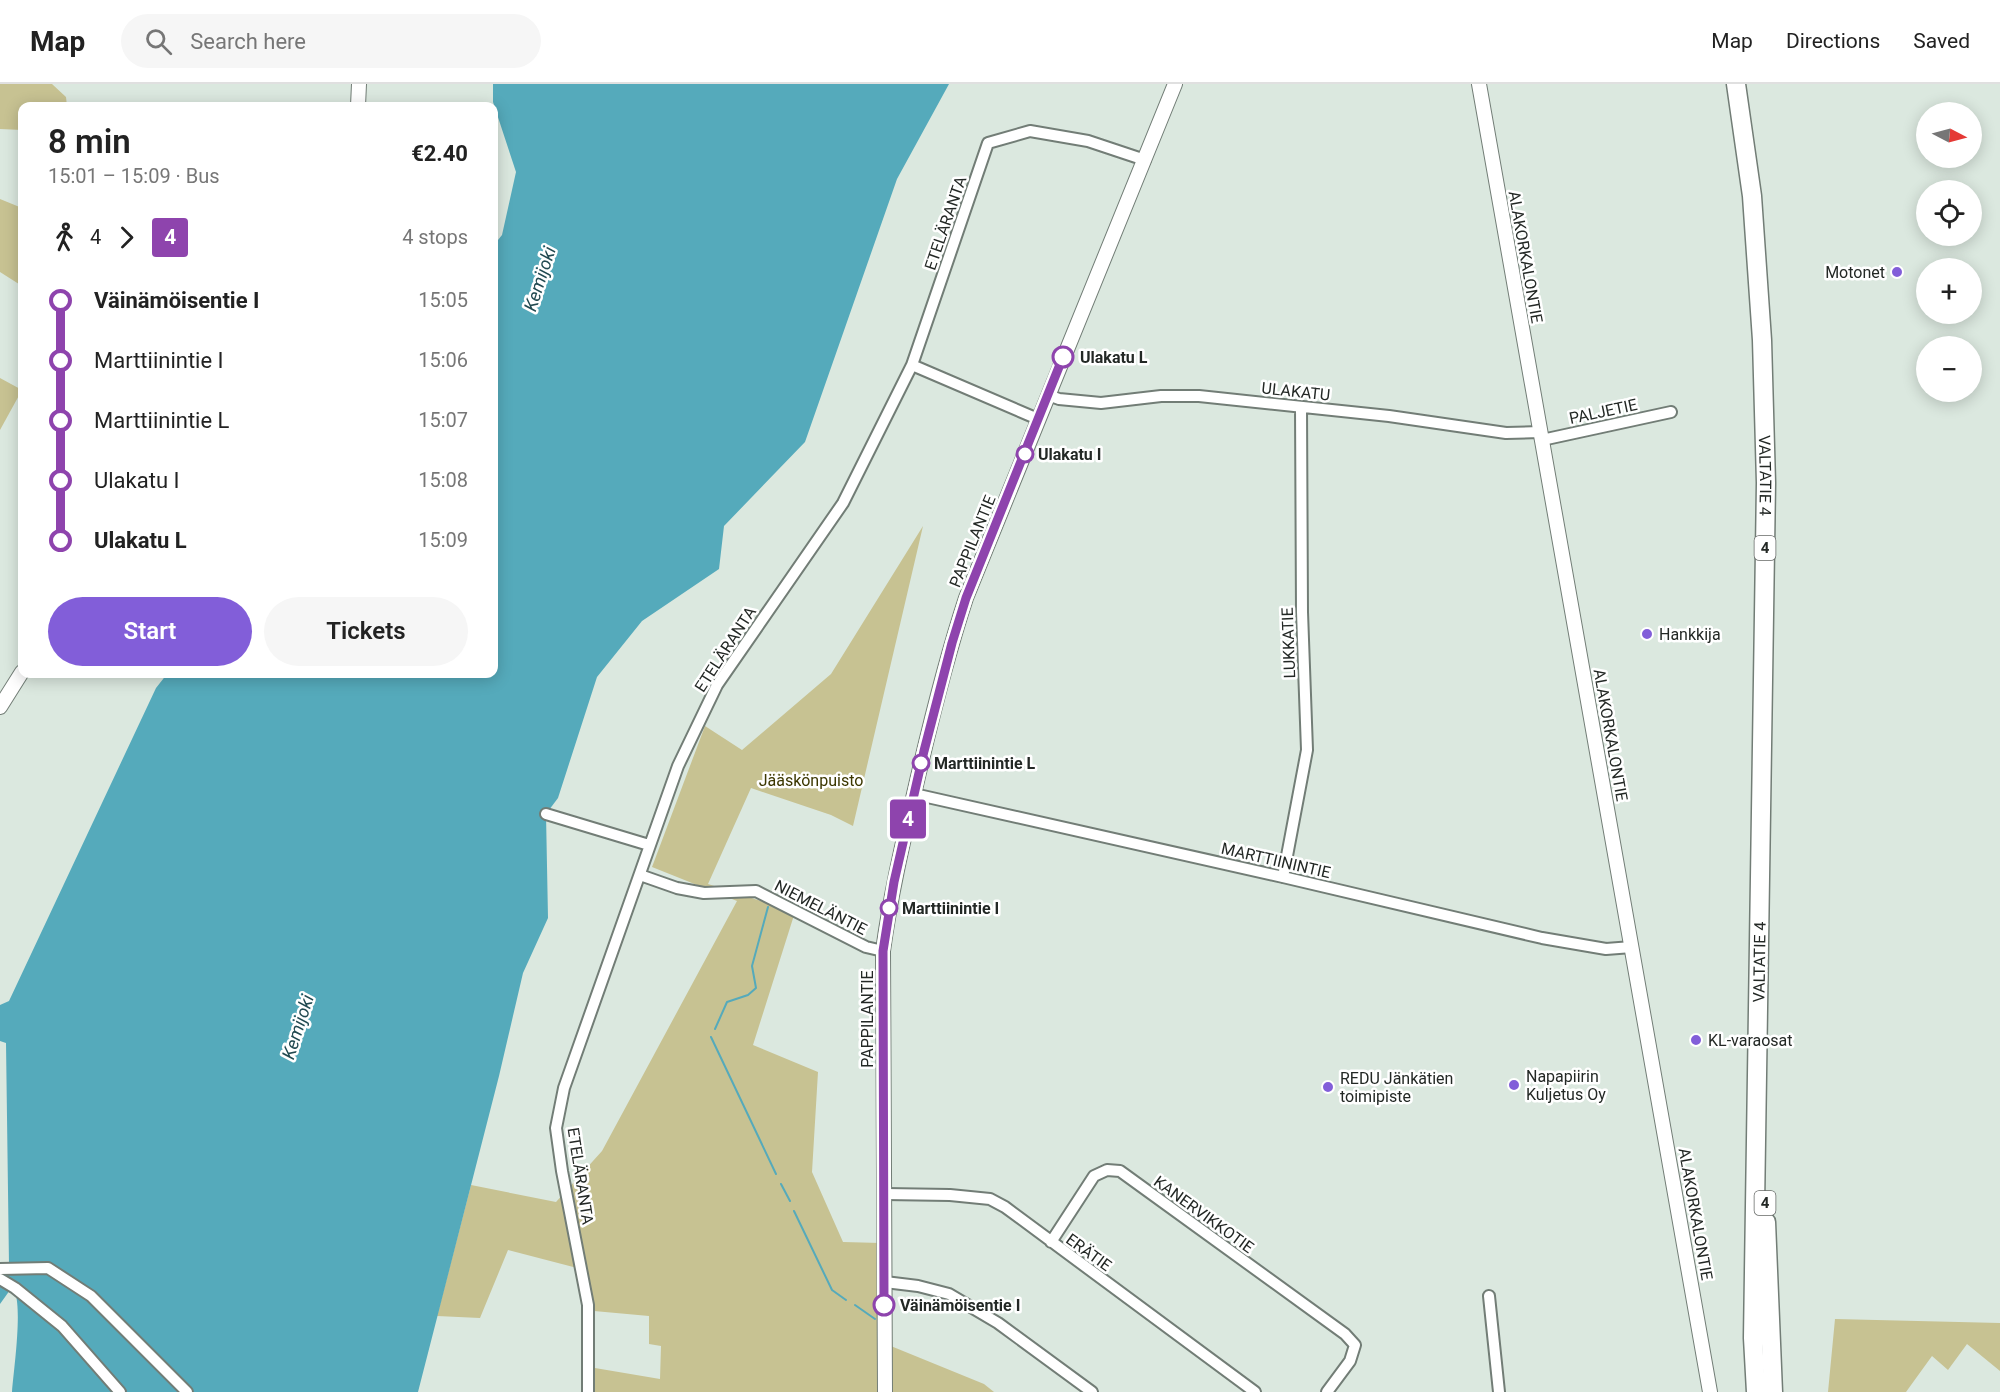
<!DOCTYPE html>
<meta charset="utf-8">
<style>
:root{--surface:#fff;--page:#f6f6f6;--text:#222;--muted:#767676;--line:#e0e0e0;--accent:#825ed9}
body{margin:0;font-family:Roboto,sans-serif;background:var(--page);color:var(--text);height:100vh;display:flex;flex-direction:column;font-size:22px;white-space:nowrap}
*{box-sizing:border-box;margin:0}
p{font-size:20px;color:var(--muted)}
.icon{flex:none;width:33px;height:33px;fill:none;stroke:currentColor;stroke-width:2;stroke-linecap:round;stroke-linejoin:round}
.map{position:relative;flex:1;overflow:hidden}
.details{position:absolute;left:18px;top:18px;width:480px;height:576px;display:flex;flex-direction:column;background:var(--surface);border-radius:12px;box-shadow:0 3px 15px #0003}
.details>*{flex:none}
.badge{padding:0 12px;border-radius:4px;font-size:21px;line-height:39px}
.needle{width:39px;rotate:96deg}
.tools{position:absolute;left:1916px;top:18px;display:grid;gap:12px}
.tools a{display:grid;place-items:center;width:66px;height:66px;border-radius:50%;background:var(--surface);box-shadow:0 3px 15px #0003;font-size:30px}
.map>.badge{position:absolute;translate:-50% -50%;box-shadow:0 0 0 3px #fff}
.legs{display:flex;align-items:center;gap:9px;height:66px;padding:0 30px;font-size:20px}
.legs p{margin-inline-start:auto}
.headline{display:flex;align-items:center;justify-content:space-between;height:102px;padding:0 30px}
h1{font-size:33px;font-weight:600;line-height:45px}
.cta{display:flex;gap:12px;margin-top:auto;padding:12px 30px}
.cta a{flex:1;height:69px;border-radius:36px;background:var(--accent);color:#fff;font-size:24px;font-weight:600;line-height:69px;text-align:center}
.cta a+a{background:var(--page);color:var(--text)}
ul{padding:0 30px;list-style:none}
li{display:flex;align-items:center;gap:21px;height:60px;font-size:22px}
li i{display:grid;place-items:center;width:9px;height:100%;margin:0 8px;background:currentColor}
li i::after{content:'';width:15px;height:15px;margin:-8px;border:4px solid;border-radius:50%;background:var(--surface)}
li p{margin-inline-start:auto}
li:first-child i{background:linear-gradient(#0000 50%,currentColor 0)}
li:last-child i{background:linear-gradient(currentColor 50%,#0000 0)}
header{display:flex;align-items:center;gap:36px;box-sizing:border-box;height:84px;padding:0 30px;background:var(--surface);border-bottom:2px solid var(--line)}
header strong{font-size:28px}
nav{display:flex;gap:33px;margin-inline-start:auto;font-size:21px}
.search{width:420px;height:54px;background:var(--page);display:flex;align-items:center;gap:15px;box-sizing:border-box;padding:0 21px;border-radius:33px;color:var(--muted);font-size:22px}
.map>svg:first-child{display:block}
</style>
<header>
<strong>Map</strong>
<div class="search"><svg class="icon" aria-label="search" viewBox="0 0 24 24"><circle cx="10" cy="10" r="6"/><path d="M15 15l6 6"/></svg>Search here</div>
<nav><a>Map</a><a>Directions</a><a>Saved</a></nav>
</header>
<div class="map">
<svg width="2000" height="1308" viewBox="0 0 2000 1308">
<rect width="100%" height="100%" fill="#dbe8df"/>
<path fill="#c7c292" d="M 0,0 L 52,0 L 66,13 L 67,22 L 22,22 L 22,46 L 0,45 Z
M 0,115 L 22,124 L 22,202 L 0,188 Z
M 0,294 L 22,306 L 0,346 Z
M 923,442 L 853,742 L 831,731 L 751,704 L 708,800 L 795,828 L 753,961 L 818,988 L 812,1088 L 843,1158 L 881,1159 L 881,1258 L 984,1300 L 994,1308 L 588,1308 L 589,1283 L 660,1295 L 661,1262 L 649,1260 L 649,1232 L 594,1227 L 581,1185 L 508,1166 L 480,1234 L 437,1232 L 471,1101 L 556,1118 L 602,1067 L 737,817 L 652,783 L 705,642 L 742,666 L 831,590 Z
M 1835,1235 L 2000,1239 L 2000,1287 L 1967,1260 L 1948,1286 L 1932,1272 L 1906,1308 L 1828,1308 Z"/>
<path fill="#5ab" d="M 493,0 L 949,0 L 897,95 L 805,358 L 724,442 L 719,485 L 642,537 L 597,593 L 558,714 L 546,730 L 548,834 L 523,889 L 499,992 L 418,1308 L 12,1308 C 14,1284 22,1228 15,1208 L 10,1206 L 0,1220 L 0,1189 L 9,1181 L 6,959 L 0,957 L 0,921 L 9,917 L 156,604 L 167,590 L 494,590 L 494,161 L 502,151 L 516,88 L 493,18 Z"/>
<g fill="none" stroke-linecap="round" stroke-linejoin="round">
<path stroke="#5ab" stroke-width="2" d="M 715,945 L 727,918 L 748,911 L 756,904 L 752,882 L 768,823
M 711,953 L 776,1090
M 781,1100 L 790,1117
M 794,1127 L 832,1206 L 846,1216
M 855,1221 L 875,1235"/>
<g stroke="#727d76" stroke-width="14">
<path id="minor" d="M 912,281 L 1038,335
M 1048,311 L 1059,315 L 1101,319 L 1161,312 L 1199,312 L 1389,332 L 1506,349 L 1540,348
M 1542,356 L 1671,328
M 914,710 L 1283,793 L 1542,854 L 1606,865 L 1632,863
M 546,730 L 649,761
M 640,791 L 677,804 L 704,809 L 756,807 L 866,863 L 883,867
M 1283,793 L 1307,666 L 1302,528 L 1301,323
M 885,1110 L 950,1111 L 990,1115 L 1005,1123 L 1255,1308
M 1051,1158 L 1094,1092 L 1107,1086 L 1120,1087 L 1345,1250 L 1355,1261 L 1350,1277 L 1327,1308
M 0,1185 L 48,1184 L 91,1212 L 187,1308
M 0,1195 L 15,1204 L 62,1242 L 120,1308
M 885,1198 L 918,1202 L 949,1210 L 998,1239 L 1092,1308
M 1489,1212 L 1499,1308
M 588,1308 L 588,1221 L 562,1087 L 556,1044 L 564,1004 L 678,682 L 717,601 L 843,419 L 912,281 L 988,59 L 1030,47 L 1088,57 L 1145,76"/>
</g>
<g stroke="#727d76" stroke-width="16">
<path id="tertiary" d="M 1479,0 L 1710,1308
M 358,22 L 359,0
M 0,623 L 22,588
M 885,1308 L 883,867 C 890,814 902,762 914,710 C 929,644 945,578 966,514 L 1175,0"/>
</g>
<g stroke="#727d76" stroke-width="21">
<g id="trunk">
<path id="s1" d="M 1736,0 L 1752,112 L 1762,256 L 1766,399 L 1753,1254 L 1756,1308"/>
<path d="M 1766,1138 L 1773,1308"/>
</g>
</g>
<use href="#minor" stroke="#fff" stroke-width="10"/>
<use href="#tertiary" stroke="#fff" stroke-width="14"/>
<use href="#trunk" stroke="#fff" stroke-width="18"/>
</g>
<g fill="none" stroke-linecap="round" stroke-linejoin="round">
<g stroke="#fff" stroke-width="14">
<path id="line-1" d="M 884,1221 L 883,867 L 894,798 L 924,667 L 952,559 L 966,514 L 1063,273"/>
</g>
<use href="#line-1" stroke="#8e44ad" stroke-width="9"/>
</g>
<g fill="#825ed9" stroke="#fff" stroke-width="2">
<circle cx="1897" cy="188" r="6"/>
<circle cx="1647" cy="550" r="6"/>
<circle cx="1696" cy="956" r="6"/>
<circle cx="1514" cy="1001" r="6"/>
<circle cx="1328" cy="1003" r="6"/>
</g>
<g fill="#fff" stroke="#8e44ad" stroke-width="3">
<circle cx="1063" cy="273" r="10"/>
<circle cx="1025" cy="370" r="8"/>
<circle cx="921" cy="679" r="8"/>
<circle cx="889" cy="824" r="8"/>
<circle cx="884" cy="1221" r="10"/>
</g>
<g text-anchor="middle" stroke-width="5" stroke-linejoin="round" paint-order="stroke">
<g fill="#fff" stroke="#656866" stroke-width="1.5">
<rect x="1754.5" y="452" width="21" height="24" rx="4.5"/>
<rect x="1754.5" y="1107" width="21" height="24" rx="4.5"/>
</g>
<g font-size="15" font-weight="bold" fill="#232825">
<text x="1765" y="469">4</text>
<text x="1765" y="1124">4</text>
</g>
<g font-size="16" fill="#232825" stroke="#fff">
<text transform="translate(945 139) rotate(-71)" y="6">ETELÄRANTA</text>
<text transform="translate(1526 173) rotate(80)" y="6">ALAKORKALONTIE</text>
<text transform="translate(1296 307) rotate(6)" y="6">ULAKATU</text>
<text transform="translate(1603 327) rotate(-12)" y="6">PALJETIE</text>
<text dy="6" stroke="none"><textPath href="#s1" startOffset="393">VALTATIE 4</textPath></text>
<text transform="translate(972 457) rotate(-68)" y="6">PAPPILANTIE</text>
<text transform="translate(1288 559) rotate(-92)" y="6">LUKKATIE</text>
<text transform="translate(725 565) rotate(-57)" y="6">ETELÄRANTA</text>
<text transform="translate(1611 651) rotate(80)" y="6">ALAKORKALONTIE</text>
<text transform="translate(1276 776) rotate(13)" y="6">MARTTIININTIE</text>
<text transform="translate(821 823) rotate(27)" y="6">NIEMELÄNTIE</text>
<text transform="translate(1759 878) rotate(-89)" y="6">VALTATIE 4</text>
<text transform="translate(867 935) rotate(-90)" y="6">PAPPILANTIE</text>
<text transform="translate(581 1092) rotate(81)" y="6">ETELÄRANTA</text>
<text transform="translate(1204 1130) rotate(36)" y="6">KANERVIKKOTIE</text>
<text transform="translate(1696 1130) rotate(80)" y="6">ALAKORKALONTIE</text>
<text transform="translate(1089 1168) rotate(36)" y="6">ERÄTIE</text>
</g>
<g font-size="16" fill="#232825" stroke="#fff" text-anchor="start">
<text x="1885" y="194" text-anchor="end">Motonet</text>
<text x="1659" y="556">Hankkija</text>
<text x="1708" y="962">KL-varaosat</text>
<text x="1526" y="998">Napapiirin<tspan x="1526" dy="18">Kuljetus Oy</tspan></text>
<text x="1340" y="1000">REDU Jänkätien<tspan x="1340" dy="18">toimipiste</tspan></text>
</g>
<g font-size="16" font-weight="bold" fill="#232825" stroke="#fff" text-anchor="start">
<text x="1080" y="279">Ulakatu L</text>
<text x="1038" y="376">Ulakatu I</text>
<text x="934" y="685">Marttiinintie L</text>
<text x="902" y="830">Marttiinintie I</text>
<text x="900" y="1227">Väinämöisentie I</text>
</g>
<g font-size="16" fill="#3c3700" stroke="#fff">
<text x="811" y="702">Jääskönpuisto</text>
</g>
<g font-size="18" font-style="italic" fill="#224a51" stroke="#fff">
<text transform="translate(540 195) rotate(-72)" y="6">Kemijoki</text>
<text transform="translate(298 943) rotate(-72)" y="6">Kemijoki</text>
</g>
</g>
</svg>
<div class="tools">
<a><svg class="needle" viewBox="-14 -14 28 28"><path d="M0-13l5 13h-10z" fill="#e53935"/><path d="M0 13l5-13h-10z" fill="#767676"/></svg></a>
<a><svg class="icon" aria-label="locate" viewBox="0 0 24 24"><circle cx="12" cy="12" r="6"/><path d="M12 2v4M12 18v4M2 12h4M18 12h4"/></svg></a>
<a>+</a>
<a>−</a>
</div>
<b class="badge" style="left:908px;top:735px;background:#8e44ad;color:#fff">4</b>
<section class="details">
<div class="headline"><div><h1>8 min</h1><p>15:01 – 15:09 · Bus</p></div><b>€2.40</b></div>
<div class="legs"><svg class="icon" aria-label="walk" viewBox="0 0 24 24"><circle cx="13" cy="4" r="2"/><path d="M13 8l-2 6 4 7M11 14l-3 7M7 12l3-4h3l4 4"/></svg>4<svg class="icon" aria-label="forward" viewBox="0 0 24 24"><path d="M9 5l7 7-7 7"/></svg><b class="badge" style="background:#8e44ad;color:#fff">4</b><p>4 stops</p></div>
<ul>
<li><i style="color:#8e44ad"></i><b>Väinämöisentie I</b><p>15:05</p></li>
<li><i style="color:#8e44ad"></i><span>Marttiinintie I</span><p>15:06</p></li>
<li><i style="color:#8e44ad"></i><span>Marttiinintie L</span><p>15:07</p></li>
<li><i style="color:#8e44ad"></i><span>Ulakatu I</span><p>15:08</p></li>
<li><i style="color:#8e44ad"></i><b>Ulakatu L</b><p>15:09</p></li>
</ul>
<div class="cta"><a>Start</a><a>Tickets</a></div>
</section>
</div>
